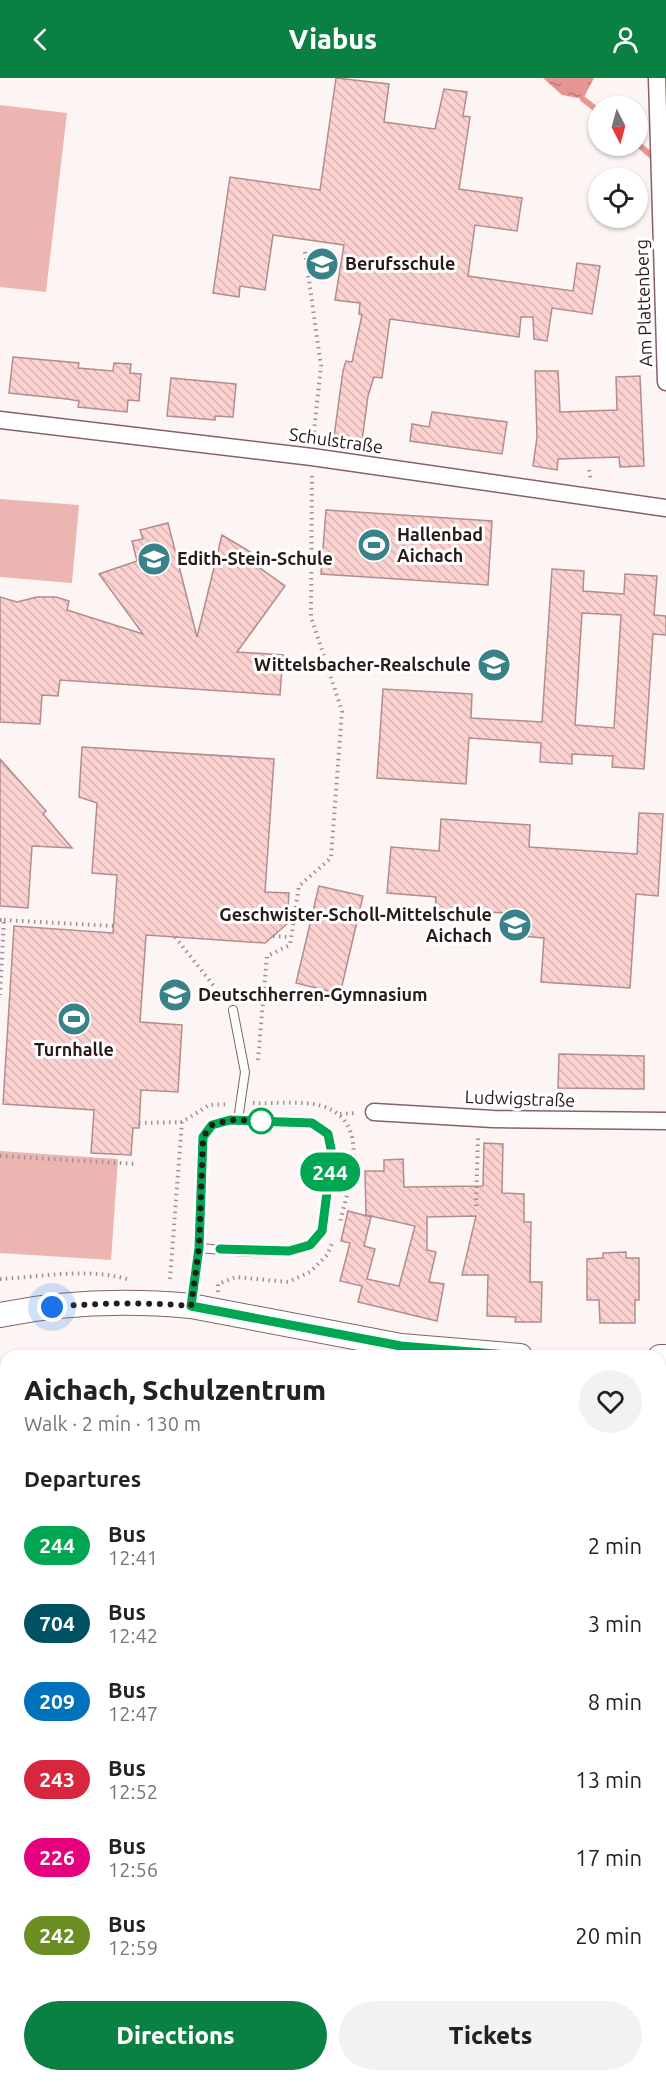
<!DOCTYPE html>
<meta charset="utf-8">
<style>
:root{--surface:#fff;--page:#f2f2f2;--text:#222;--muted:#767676;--accent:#0b8043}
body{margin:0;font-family:Ubuntu,sans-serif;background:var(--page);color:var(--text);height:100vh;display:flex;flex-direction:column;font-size:22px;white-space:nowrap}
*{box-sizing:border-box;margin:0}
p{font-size:20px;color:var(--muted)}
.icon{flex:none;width:33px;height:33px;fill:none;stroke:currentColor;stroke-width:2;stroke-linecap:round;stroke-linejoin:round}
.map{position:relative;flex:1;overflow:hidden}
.details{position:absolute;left:0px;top:1272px;width:666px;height:732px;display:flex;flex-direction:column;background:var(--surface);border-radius:18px 18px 0 0;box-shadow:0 2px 4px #0004}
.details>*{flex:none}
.badge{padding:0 12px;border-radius:20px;font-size:21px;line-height:39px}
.needle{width:39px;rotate:174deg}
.buttons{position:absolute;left:588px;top:18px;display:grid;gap:12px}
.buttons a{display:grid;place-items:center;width:60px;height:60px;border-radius:50%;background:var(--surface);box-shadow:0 2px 4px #0004;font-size:30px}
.you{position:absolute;width:30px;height:30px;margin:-15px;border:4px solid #fff;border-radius:50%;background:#1a73e8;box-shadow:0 0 0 9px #1a73e833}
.map>.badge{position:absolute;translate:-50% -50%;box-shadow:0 0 0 3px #fff}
h2{padding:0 24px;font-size:22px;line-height:54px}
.round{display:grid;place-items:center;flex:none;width:63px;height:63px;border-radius:32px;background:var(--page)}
.headline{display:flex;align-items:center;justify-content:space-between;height:102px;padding:0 24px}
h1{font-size:28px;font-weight:800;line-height:45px}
.primary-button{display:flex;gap:12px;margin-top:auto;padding:12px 24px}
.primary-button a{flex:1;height:69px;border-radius:36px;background:var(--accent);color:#fff;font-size:24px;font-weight:800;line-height:69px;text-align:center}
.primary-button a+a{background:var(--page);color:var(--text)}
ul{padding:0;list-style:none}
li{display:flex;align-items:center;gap:18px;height:78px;padding:0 24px}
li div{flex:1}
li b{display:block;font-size:22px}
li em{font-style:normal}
li .badge{min-width:66px;font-weight:700;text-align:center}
header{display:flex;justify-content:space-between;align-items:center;height:78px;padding:0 24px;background:var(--accent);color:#fff;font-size:27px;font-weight:800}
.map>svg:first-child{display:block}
</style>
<header><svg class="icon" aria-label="back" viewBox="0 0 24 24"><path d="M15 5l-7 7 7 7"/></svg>Viabus<svg class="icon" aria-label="person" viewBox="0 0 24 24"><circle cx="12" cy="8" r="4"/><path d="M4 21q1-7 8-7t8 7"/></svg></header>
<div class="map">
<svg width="666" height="2004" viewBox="0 0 666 2004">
<defs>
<pattern id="water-ripples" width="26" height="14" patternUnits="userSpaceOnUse" patternTransform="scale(1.5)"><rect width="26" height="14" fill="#e59592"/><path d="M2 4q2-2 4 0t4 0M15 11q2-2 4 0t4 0" fill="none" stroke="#ba7976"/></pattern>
<pattern id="building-back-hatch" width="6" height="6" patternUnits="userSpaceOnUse" patternTransform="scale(1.5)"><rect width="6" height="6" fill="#fbd2d0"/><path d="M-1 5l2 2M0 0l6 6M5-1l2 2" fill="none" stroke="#d7b4b2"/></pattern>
</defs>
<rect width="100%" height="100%" fill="#fdf5f4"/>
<path fill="#edb5b2" d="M 0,27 L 67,35 L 46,214 L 0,209 Z
M 0,421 L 79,427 L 72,505 L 0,499 Z
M 0,1073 L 118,1081 L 111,1182 L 0,1175 Z"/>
<path fill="url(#water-ripples)" d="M 543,0 L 594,0 L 583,21 L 562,17 Z"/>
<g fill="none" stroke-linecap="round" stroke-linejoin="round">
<path stroke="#e59592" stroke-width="6" d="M 583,21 L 598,33
M 638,66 L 655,81"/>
</g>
<path fill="url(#building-back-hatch)" stroke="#b38d8b" stroke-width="1.5" fill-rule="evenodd" d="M 336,0 L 389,6 L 384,44 L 435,51 L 444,11 L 467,14 L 463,38 L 470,39 L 459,111 L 522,120 L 517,153 L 475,147 L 468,198 L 573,213 L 577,185 L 600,188 L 592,236 L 552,230 L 547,263 L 534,261 L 533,239 L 521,239 L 519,259 L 390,241 L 382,300 L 374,299 L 368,318 L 361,370 L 333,366 L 343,293 L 346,283 L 352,284 L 362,237 L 359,236 L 360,225 L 335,222 L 344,167 L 273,157 L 265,212 L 240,208 L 239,219 L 213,215 L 230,99 L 320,112 Z
M 13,279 L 79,285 L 78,290 L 113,293 L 114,285 L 131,286 L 130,295 L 141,296 L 139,323 L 128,322 L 127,334 L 78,329 L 79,323 L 67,321 L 9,315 Z
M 535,293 L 558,293 L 560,334 L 617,332 L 616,299 L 640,298 L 644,388 L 620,389 L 619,379 L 558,381 L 557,392 L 533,388 L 537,359 Z
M 171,300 L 236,306 L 233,339 L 215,338 L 215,342 L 167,338 Z
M 432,334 L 507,344 L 502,376 L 410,363 L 412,346 L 429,349 Z
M 326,432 L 492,443 L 488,507 L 321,496 Z
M 168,445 L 197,559 L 222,457 L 257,478 L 253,485 L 285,508 L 237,574 L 283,577 L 280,617 L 60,602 L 58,618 L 42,617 L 40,646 L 0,644 L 0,519 L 17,524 L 37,519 L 56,519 L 69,523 L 67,532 L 143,556 L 99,496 L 137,483 L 132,463 L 143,461 L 140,452 Z
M 552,491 L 584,493 L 583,513 L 624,516 L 625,496 L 657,498 L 654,537 L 666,538 L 666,557 L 653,556 L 644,691 L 612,689 L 613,678 L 572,676 L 572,686 L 540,684 L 541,665 L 469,660 L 466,706 L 377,700 L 383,611 L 472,616 L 471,640 L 542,644 ZM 582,535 L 621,537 L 614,650 L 575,647 Z
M 82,669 L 274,681 L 265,814 L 289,815 L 287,846 L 265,865 L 146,857 L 140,944 L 182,947 L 178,1014 L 141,1012 L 139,1050 L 133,1050 L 131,1077 L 91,1075 L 94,1032 L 3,1026 L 14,848 L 113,855 L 117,797 L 92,795 L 97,725 L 79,719 Z
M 0,681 L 46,733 L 43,736 L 72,770 L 32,768 L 28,830 L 0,828 Z
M 639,735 L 663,736 L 658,818 L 636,816 L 630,910 L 541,904 L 544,860 L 522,858 L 523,836 L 435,831 L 436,819 L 387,815 L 391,769 L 439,773 L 441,741 L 530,747 L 529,769 L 637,776 Z
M 319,808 L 363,818 L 340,916 L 296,905 Z
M 559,976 L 644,978 L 644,1011 L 558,1010 Z
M 484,1065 L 503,1066 L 502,1115 L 524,1116 L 524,1144 L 531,1144 L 530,1204 L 542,1204 L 541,1244 L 515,1244 L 516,1239 L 487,1238 L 488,1197 L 462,1197 L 476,1138 L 427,1139 L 427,1172 L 436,1174 L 429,1204 L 444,1206 L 437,1243 L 358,1224 L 362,1208 L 340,1203 L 350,1165 L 341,1163 L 348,1133 L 371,1139 L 364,1168 L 375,1171 L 367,1201 L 399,1208 L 415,1148 L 366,1137 L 365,1093 L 384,1093 L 384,1082 L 403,1081 L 404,1109 L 483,1108 Z
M 626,1174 L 626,1180 L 639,1180 L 639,1222 L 635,1222 L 635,1245 L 600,1245 L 599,1222 L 587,1222 L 587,1181 L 603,1180 L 603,1175 Z"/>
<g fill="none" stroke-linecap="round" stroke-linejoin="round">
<g stroke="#866361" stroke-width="10">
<path id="service" d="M 233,932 L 245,994 L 238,1042
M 191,1225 L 199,1170 L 203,1059 L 212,1047 L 230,1042 L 312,1045 L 328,1056 C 333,1078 330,1098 326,1120 C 325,1130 326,1144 322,1153 C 307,1185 228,1172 199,1170"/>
</g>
<g stroke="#866361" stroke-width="19">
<path id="minor" d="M 657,0 L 666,304
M 0,342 L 312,379 L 666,430
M 374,1034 L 493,1041 L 666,1043"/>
</g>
<g stroke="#866361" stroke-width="26">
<path id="secondary" d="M 0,1237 C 63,1224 127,1222 191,1228 L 401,1268 L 520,1278
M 660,1279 L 666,1279"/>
</g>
<path stroke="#9c9291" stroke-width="4" stroke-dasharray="1.5 4.5" stroke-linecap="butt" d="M 305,174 L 321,288 L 313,363
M 589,392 L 591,403
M 0,842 L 4,842 L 0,917
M 4,842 L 113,848
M 273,858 L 291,859
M 175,859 L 225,922
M 258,982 L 267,878 L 290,867 L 299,808 L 331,780 L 342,633 L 311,539 L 312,395
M 253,1025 C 275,1026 302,1022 322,1028 C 374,1044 348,1108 340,1145
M 340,1036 L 357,1035
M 139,1045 L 182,1044
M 0,1078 L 137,1086
M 476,1128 L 478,1057
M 0,1201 C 41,1199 91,1189 130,1202
M 170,1201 L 182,1044 L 209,1027 L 228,1026
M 218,1214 L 218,1206 L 236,1199 L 288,1204 L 310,1194 L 327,1177 L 333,1163"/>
<use href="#service" stroke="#fff" stroke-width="8"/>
<use href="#minor" stroke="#fff" stroke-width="16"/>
<use href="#secondary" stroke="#fff" stroke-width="24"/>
</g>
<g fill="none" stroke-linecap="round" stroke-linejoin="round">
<g stroke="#fff" stroke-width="14">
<path id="line" d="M 220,1171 L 289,1173 L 310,1167 L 322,1153 L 332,1076 L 328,1056 L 312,1045 L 230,1042 L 212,1047 L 203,1059 L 199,1170 L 191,1228 L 401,1268 L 520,1278"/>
</g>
<use href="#line" stroke="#00a651" stroke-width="9"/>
<path stroke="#281a19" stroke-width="6" stroke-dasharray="0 10.8" d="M 52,1229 C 99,1225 144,1224 191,1228 L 199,1170 L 203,1059 L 212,1047 L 230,1042 L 270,1043 L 261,1043"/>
</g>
<defs>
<g id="school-disc" transform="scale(1.725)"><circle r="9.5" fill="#3a8288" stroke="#fff"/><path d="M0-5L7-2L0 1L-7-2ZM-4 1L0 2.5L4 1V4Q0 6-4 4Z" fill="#fff"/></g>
<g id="stadium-disc" transform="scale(1.725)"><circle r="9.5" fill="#3a8288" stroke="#fff"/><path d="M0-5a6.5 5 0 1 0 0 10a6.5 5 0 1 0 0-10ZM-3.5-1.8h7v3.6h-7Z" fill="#fff"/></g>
</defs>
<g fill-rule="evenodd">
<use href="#school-disc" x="322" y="186"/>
<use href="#stadium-disc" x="374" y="467"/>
<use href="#school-disc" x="154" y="481"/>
<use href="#school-disc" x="494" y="587"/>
<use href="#school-disc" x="515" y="847"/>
<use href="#school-disc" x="175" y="917"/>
<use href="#stadium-disc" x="74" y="941"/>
</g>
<circle fill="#fff" stroke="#00a651" stroke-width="3" cx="261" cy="1043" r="12"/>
<g text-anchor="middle" stroke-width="6" stroke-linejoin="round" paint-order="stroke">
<g font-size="18" font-weight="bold" fill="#281a19" stroke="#fff" text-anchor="start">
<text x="345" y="192">Berufsschule</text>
<text x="397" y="463">Hallenbad<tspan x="397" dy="21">Aichach</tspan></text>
<text x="177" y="487">Edith-Stein-Schule</text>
<text x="471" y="593" text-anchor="end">Wittelsbacher-Realschule</text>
<text x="492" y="843" text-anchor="end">Geschwister-Scholl-Mittelschule<tspan x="492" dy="21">Aichach</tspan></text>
<text x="198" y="923">Deutschherren-Gymnasium</text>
<text x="74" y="978" text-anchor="middle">Turnhalle</text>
</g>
<g font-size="18" fill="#281a19" stroke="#fff">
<text transform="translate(644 225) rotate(-92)" y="6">Am Plattenberg</text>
<text transform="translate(336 363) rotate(8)" y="6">Schulstraße</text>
<text transform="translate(520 1021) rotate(2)" y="6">Ludwigstraße</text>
</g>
</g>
</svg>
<div class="buttons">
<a><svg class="needle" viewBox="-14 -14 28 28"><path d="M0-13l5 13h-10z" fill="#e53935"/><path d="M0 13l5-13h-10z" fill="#767676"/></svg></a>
<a><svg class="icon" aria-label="locate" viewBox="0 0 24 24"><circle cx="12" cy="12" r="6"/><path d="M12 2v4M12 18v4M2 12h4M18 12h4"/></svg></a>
</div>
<div class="you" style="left:52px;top:1229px"></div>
<b class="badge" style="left:330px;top:1094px;background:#00a651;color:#fff">244</b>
<section class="details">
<div class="headline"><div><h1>Aichach, Schulzentrum</h1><p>Walk · 2 min · 130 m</p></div><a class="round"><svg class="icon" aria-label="heart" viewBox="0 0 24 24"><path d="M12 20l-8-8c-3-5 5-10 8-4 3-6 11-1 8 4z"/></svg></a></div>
<h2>Departures</h2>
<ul>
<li><span class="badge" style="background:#00a651;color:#fff">244</span><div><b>Bus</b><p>12:41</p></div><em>2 min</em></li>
<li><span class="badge" style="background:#005262;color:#fff">704</span><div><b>Bus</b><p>12:42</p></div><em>3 min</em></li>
<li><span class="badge" style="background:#0072bc;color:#fff">209</span><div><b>Bus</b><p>12:47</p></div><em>8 min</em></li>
<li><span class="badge" style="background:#d7263d;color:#fff">243</span><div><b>Bus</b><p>12:52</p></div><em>13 min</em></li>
<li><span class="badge" style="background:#e6007e;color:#fff">226</span><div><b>Bus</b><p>12:56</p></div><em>17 min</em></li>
<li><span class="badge" style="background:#6b8e23;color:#fff">242</span><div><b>Bus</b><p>12:59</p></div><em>20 min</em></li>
</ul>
<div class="primary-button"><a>Directions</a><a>Tickets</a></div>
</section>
</div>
